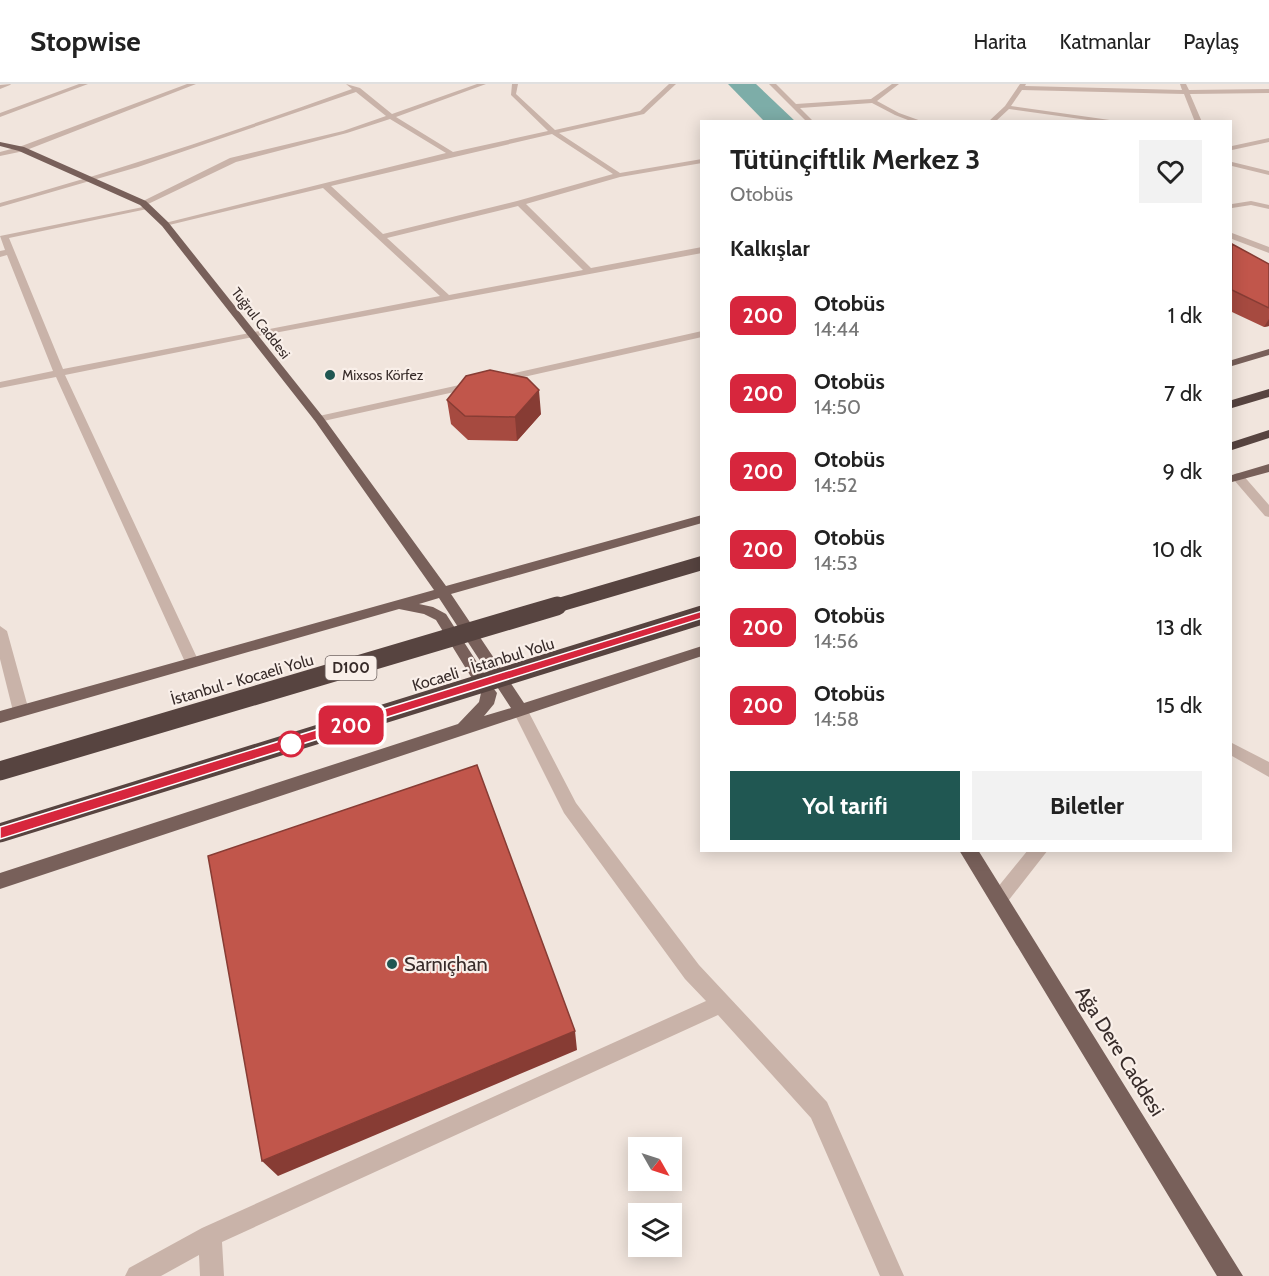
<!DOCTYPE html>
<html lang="tr">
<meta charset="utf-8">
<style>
:root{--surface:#fff;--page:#f2f2f2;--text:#222;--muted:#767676;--line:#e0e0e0;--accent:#205752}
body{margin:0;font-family:Cabin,sans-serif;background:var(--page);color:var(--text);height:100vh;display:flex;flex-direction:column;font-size:22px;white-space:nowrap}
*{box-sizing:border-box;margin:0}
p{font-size:20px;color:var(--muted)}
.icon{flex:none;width:33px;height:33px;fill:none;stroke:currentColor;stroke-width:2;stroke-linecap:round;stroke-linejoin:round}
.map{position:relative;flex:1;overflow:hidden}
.drawer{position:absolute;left:700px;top:36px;width:532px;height:732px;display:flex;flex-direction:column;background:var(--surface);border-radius:0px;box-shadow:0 3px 15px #0003}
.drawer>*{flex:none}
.badge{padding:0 12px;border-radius:9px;font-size:21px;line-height:39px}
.needle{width:39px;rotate:129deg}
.fabs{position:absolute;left:628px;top:1053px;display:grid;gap:12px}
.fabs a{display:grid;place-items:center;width:54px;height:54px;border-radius:0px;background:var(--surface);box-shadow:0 3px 15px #0003;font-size:30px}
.map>.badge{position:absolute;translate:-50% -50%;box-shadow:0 0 0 3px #fff}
h2{padding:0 30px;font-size:22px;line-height:54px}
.round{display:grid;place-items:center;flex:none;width:63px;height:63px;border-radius:0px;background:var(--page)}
.overview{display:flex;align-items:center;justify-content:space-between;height:102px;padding:0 30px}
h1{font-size:28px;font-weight:700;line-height:45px}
.cta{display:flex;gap:12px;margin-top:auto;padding:12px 30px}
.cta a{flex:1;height:69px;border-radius:0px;background:var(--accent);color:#fff;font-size:24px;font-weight:700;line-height:69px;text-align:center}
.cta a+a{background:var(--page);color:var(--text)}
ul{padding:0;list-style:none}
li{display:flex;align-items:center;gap:18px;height:78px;padding:0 30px}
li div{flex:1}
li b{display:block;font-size:22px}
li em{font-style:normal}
li .badge{min-width:66px;font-weight:700;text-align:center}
header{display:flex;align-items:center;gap:36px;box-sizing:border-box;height:84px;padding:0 30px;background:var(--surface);border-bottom:2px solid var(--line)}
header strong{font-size:28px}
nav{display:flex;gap:33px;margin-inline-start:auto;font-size:21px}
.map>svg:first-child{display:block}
</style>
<header>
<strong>Stopwise</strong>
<nav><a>Harita</a><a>Katmanlar</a><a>Paylaş</a></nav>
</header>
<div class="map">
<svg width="1269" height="1192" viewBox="0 0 1269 1192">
<rect width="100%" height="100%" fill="#f1e5dd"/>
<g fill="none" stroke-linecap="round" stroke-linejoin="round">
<path fill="#7dada8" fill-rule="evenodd" d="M 728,0 L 756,0 L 796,38 L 765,38 Z"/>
<path fill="#c9b3a9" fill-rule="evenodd" d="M 11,0 L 10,1 L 0,5 L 0,1 Z
M 79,0 L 88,0 L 0,33 L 0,29 Z
M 187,0 L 196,0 L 24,67 L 0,72 L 0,68 L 19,63 Z
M 346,0 L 360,4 L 392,30 L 477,0 L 486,0 L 396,33 L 453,68 L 548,47 L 511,11 L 512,0 L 518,0 L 516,10 L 555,46 L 640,27 L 669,0 L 676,0 L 644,30 L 559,49 L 620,89 L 702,75 L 702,79 L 620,93 L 526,120 L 591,184 L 702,163 L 702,169 L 253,253 L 65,291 L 199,578 L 192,583 L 185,578 L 56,293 L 0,304 L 0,298 L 53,287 L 7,171 L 0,173 L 0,167 L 5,166 L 0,152 L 148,122 L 152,124 L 9,154 L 63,285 L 440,212 L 323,104 L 165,142 L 161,140 L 446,69 L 390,35 L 347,49 L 236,78 L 146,121 L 139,119 L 230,74 L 343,47 L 386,32 L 356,8 L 138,83 L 0,123 L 0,119 C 119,86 236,47 352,5 ZM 552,50 L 613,90 L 517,117 L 383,150 L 331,102 ZM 518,122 L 583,186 L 449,211 L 387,154 Z
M 769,0 L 776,0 L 796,20 L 871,15 L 892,0 L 899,0 L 877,17 L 899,29 L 924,38 L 913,38 L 895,31 L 872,19 L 800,24 L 814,38 L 807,38 Z
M 1020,0 L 1026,0 L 1025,2 L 1182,6 L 1180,0 L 1186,0 L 1189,6 L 1269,5 L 1269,9 L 1190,10 L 1202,38 L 1195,38 L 1184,10 L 1022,6 L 1011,22 L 1124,38 L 1102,38 L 1009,25 L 995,38 L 988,38 L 1005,22 Z
M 1269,54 L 1269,58 L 1232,66 L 1232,62 Z
M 1232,78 L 1269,87 L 1269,91 L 1232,82 Z
M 1251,117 L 1269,121 L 1269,125 L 1251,121 L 1232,124 L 1232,120 Z
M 1232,149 L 1269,163 L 1269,169 L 1232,155 Z
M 702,247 L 702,253 L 497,299 L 492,296 L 497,293 Z
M 473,298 L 477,299 L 477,303 L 319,338 L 313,335 L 319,332 Z
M 1238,389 L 1242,390 L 1269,421 L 1269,433 L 1265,432 L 1234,396 L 1234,390 Z
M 0,542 L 7,547 L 29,627 L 26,631 L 16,631 L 13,627 L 0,575 Z
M 520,619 L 525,621 L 576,719 L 699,881 L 827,1018 L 904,1192 L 880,1192 L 811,1034 L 718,931 L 222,1158 L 224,1192 L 200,1192 L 199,1171 L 161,1192 L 125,1192 L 129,1184 L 202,1144 L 706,917 L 685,895 L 564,729 L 512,625 L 515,621 Z
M 1232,659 L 1269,678 L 1269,693 L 1232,672 Z
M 1028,766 L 1048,766 L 1005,821 L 999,823 L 993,821 L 990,815 L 993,809 Z"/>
<path fill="#78605a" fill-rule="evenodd" d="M 0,58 L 24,63 L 146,117 L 168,138 L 323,333 L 446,502 L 702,431 L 702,439 L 451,510 L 524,619 L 702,562 L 702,572 L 0,805 L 0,789 L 458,640 L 479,618 L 481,609 L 436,536 L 424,530 L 399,525 L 0,639 L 0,627 L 434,506 L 315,337 L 162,142 L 140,121 L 19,67 L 0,62 ZM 439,514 L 511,624 L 484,632 L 494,620 L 497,609 L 494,605 L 446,530 L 433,523 L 419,520 Z
M 1269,265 L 1269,271 L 1232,282 L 1232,276 Z
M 1269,380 L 1269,388 L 1232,398 L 1232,391 Z
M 959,766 L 978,766 L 1243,1192 L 1217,1192 Z"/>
<path fill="#574440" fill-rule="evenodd" d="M 1269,305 L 1269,313 L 1232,324 L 1232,316 Z
M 1269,346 L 1269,354 L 1232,366 L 1232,358 Z"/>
<path stroke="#574440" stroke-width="14" d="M 552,523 L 702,479"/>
<path stroke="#574440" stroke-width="19" d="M 0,687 L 557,522
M 0,749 L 702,531"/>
</g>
<path fill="#a64a40" d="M 1232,160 L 1269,180 L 1269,242 L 1264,243 L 1232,228 Z
M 447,316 L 541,330 L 517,357 L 468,356 L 451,340 Z"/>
<path fill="#873c34" d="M 1269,235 L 1269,242 L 1264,243 Z
M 539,306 L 541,330 L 517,357 L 515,333 Z
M 575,947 L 577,966 L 278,1092 L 262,1077 Z"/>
<path fill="#c1564b" stroke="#873c34" stroke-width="1.5" d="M 1232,160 L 1269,180 L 1269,224 L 1232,206 Z
M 490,286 L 527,294 L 539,306 L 515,333 L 465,332 L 447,316 L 466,292 Z
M 477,681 L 575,947 L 262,1077 L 208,772 Z"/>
<path fill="#d7263d" stroke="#fff" stroke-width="1.5" d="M 702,527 L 707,531 L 706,533 L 0,755 L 0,743 Z"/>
<g fill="#205752" stroke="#f9efe9" stroke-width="2">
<circle cx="330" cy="291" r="6"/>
<circle cx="392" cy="880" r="6"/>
</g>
<circle fill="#fff" stroke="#d7263d" stroke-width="3" cx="291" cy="660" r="12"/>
<g text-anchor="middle" stroke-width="4.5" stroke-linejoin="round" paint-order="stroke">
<g font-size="14" fill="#372b29" stroke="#f9efe9">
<text transform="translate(261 239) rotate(52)" y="5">Tuğrul Caddesi</text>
</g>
<g font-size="14" fill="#372b29" stroke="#f9efe9" text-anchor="start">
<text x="342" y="296">Mixsos Körfez</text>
</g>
<rect fill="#f9efe9" stroke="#716663" stroke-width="1.5" x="325.5" y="572" width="51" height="24" rx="4.5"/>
<g font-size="15" font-weight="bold" fill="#372b29">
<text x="351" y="589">D100</text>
</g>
<g font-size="16" fill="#372b29" stroke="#f9efe9">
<text transform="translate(483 580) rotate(-17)" y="6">Kocaeli - İstanbul Yolu</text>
<text transform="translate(242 595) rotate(-16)" y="6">İstanbul - Kocaeli Yolu</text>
</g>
<g font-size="20" fill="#372b29" stroke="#f9efe9" text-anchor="start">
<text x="404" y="887">Sarnıçhan</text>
</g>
<g font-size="20" fill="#372b29" stroke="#f9efe9">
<text transform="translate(1120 967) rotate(58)" y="7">Ağa Dere Caddesi</text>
</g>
</g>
</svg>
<div class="fabs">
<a><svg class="needle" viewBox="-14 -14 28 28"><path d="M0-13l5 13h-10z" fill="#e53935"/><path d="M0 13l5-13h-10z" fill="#767676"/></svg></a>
<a><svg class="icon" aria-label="layers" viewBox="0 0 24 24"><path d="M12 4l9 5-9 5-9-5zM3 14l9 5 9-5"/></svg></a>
</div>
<b class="badge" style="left:351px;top:641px;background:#d7263d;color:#fff">200</b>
<section class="drawer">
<div class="overview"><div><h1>Tütünçiftlik Merkez 3</h1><p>Otobüs</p></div><a class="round"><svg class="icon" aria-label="heart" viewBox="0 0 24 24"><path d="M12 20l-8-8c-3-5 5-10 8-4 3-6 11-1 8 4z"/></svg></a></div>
<h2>Kalkışlar</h2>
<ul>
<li><span class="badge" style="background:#d7263d;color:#fff">200</span><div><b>Otobüs</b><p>14:44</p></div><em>1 dk</em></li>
<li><span class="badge" style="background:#d7263d;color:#fff">200</span><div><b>Otobüs</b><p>14:50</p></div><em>7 dk</em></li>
<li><span class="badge" style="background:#d7263d;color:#fff">200</span><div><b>Otobüs</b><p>14:52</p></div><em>9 dk</em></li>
<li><span class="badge" style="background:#d7263d;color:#fff">200</span><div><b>Otobüs</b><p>14:53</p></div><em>10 dk</em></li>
<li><span class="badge" style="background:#d7263d;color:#fff">200</span><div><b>Otobüs</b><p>14:56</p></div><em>13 dk</em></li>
<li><span class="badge" style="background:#d7263d;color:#fff">200</span><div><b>Otobüs</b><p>14:58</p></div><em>15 dk</em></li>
</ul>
<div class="cta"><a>Yol tarifi</a><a>Biletler</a></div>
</section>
</div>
